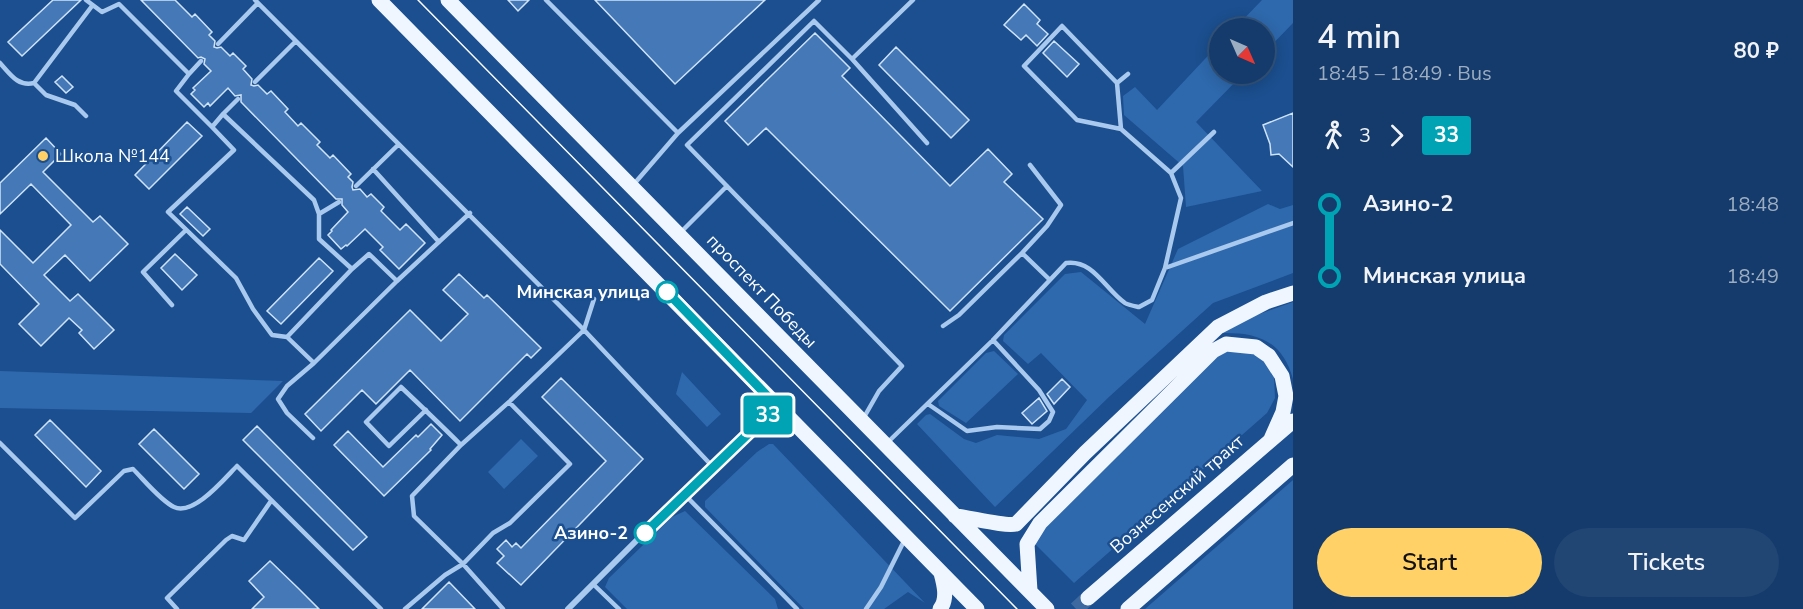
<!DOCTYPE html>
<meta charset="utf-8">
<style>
:root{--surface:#143b6b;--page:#214673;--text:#f1f3f6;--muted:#9dadc1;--line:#33557e;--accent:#ffd166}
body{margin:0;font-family:"Nunito Sans",sans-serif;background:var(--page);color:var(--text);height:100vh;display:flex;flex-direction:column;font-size:22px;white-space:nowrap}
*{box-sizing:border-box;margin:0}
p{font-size:20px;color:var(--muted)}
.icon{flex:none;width:33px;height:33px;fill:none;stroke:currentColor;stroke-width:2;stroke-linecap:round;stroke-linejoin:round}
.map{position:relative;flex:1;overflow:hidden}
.drawer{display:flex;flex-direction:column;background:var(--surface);width:510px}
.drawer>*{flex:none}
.badge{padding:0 12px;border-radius:4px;font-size:21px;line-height:39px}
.needle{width:39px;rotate:135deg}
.tools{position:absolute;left:1209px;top:18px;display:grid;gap:12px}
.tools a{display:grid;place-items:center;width:66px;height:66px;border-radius:50%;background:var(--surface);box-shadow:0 3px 15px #0003,0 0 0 2px var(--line);font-size:30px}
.map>.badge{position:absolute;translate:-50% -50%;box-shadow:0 0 0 3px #fff}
.legs{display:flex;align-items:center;gap:9px;height:66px;padding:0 24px;font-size:20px}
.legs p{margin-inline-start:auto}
.overview{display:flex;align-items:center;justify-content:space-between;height:102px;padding:0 24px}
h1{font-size:33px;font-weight:600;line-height:45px}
.button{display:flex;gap:12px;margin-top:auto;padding:12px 24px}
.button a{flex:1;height:69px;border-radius:36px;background:var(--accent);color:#111;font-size:24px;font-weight:600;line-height:69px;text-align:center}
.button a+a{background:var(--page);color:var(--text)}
ul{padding:0 24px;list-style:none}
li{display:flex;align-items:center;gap:21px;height:72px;font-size:22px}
li i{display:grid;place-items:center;width:9px;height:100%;margin:0 8px;background:currentColor}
li i::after{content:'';width:15px;height:15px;margin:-8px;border:4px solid;border-radius:50%;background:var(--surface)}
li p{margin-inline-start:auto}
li:first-child i{background:linear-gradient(#0000 50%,currentColor 0)}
li:last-child i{background:linear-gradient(currentColor 50%,#0000 0)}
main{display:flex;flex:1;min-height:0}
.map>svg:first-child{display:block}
</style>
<main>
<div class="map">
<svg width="1293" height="609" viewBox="0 0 1293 609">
<rect width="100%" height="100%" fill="#1b4f8f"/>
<path fill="#2e69ad" d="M 1262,0 L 1293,0 L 1293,23 L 1265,52 L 1264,28 L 1235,28 Z
M 1219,44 L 1220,74 L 1243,74 L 1196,122 L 1262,191 L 1186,207 L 1183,166 L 1124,115 L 1123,96 L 1135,87 L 1157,110 Z
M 1268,204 L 1280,209 L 1293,205 L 1293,273 L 1213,303 L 1110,396 L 995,507 L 917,424 L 926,415 L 930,414 L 964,439 L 976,443 L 997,435 L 1039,439 L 1066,429 L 1087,400 L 1041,353 L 1028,364 L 1003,341 L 1004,335 L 1065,274 L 1081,272 L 1145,324 L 1178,249 Z
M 1293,302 L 1293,379 C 1282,340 1257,332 1220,333 L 1240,321 Z
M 1227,350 L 1244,350 L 1262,358 L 1274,377 L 1275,398 L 1267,413 L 1074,583 L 1035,544 L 1040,529 L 1205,366 Z
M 994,351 L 1018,374 L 966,423 L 939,406 L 938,401 L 986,353 Z
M 0,371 L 283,381 L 251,413 L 0,408 Z
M 682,372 L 721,414 L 707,427 L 676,394 Z
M 521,439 L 538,456 L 504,489 L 488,472 Z
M 769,444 L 773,444 L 925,603 L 908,592 L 884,609 L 804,609 L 705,507 L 705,501 L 757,452 Z
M 1293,480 L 1293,609 L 1145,609 Z
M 685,511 L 775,599 L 778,609 L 627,609 L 605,587 L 609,578 L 672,517 Z"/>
<path fill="#4478b7" stroke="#cfe3fa" stroke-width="1.5" d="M 53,0 L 81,0 L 22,56 L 8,42 Z
M 141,0 L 175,0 L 192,17 L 195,14 L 212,32 L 209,35 L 215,41 L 214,47 L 217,48 L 221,47 L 230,56 L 233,53 L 246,66 L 243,69 L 252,79 L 251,85 L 254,86 L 258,85 L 267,94 L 271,91 L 288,109 L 285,112 L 298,126 L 301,123 L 320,142 L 317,145 L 330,158 L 333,155 L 351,174 L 348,177 L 353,182 L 352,187 L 353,190 L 360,189 L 367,197 L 371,194 L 384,207 L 381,211 L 400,230 L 406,224 L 425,243 L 399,269 L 380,250 L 383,247 L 365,229 L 347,246 L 346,245 L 341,249 L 328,235 L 332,231 L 331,230 L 348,212 L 342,205 L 342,199 L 336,199 L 241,102 L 241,95 L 235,96 L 228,88 L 210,106 L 208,103 L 204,107 L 191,94 L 195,90 L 193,88 L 211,71 L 204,64 L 205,59 L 201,57 L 198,58 Z
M 508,0 L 529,0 L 518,11 Z
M 595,0 L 765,0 L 675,84 Z
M 1024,4 L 1040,20 L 1037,24 L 1048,34 L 1037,46 L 1026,35 L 1021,40 L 1004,25 Z
M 815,33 L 850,68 L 842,76 L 950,186 L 988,149 L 1012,174 L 1004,182 L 1043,219 L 950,311 L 766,128 L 748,145 L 725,121 Z
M 1054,41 L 1079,64 L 1067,77 L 1043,53 Z
M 896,47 L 969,120 L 951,138 L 879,65 Z
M 62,76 L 73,87 L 66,93 L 55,82 Z
M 1293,113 L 1293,167 L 1279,154 L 1271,155 L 1270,144 L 1263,125 Z
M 187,122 L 202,136 L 149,189 L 135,175 Z
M 46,138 L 61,154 L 43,172 L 93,222 L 100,216 L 128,244 L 90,281 L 65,255 L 44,275 L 70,301 L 78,294 L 114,330 L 94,349 L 79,333 L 82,330 L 69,318 L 41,346 L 19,324 L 39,304 L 0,264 L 0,230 L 33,263 L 71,225 L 31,184 L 0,214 L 0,183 Z
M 187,207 L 210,229 L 203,236 L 180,214 Z
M 175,254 L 197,275 L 182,290 L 161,268 Z
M 319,258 L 333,271 L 281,324 L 267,311 Z
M 459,274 L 484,298 L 487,295 L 541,348 L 531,358 L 527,354 L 460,421 L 410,370 L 376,404 L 362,390 L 321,431 L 305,414 L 410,310 L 441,341 L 468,314 L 443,290 Z
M 561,378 L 643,459 L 521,585 L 497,563 L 504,556 L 497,549 L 506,540 L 512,547 L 516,543 L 521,548 L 606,461 L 542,397 Z
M 1062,379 L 1070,387 L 1054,404 L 1047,394 Z
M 1039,398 L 1047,411 L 1032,424 L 1022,413 Z
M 50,420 L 101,471 L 86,487 L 35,435 Z
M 431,424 L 442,435 L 430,449 L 431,450 L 384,496 L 334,445 L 348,431 L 383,467 L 416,435 L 418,437 Z
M 257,426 L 367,537 L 353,550 L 243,440 Z
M 154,429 L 199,474 L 184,489 L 139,444 Z
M 270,561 L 298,588 L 319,609 L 252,609 L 264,597 L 249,581 Z
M 449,582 L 475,609 L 422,609 Z"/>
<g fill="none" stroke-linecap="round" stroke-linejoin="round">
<path stroke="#3d69a0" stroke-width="15" stroke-dasharray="15 8" stroke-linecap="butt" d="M 1076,609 L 1088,598"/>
<path stroke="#a9c9ee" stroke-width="4.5" d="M 86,0 L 102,12 L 119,4 L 189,74 L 176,91 L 212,127 L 223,114 L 314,200 L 319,214 L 319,239 L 352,269 L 369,254 L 397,281 L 470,213
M 255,0 L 584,330 L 713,467
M 546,0 L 678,133
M 218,44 L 258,3
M 852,59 L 927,143
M 0,63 C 10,74 18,87 34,83 L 92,6
M 189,74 L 201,61
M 255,82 L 296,41
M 34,83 L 46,95 L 75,105 L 86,116
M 1117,83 L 1062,26 L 1024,66 L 1077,120 L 1121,129
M 223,114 L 238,99
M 212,127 L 234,150 L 168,212 L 236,278 L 253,309 L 272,335 L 287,337
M 373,169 L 439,242
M 1171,173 L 1214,132
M 634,184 L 678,133 L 819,0
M 356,186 L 398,145
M 319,214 L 339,202
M 680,233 L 727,186
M 1022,253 L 1050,280
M 1165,268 L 1293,223
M 172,305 L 143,272 L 186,230
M 943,326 L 959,315 L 1022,253 L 1047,226 L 1061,205 L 1030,165
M 314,363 L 287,337 L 352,269
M 928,404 L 967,431 L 997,427 L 1040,429 L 1049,421 L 1053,412 L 1039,390 L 993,340
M 426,410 L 389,446 L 366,422 L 401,387 C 421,406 441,425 461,445
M 863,419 L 879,391 L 902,366 L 687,145 L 814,21 L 852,59 L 913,0
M 313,438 L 287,413 L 278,399 L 287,386 L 314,363 L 397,281
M 0,443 L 75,518 L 124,471 L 133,469 C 144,480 161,501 174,507 C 194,516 224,479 237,466 L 381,609
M 887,443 L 993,340 L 1066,263 C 1093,259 1105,289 1125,303 C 1128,305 1134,306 1139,307 L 1152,300 L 1165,268 L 1181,198 L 1171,173 L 1121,129 L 1117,83 L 1128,74
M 685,495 L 797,609
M 593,584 L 619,609
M 177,609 L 167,598 L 226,540 L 232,536 L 244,540 L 271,501
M 405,609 L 445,575 L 463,564 L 493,533 L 510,523 L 570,464 L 509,402
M 503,609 L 463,564 L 414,516 L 412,496 L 461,445 L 509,402 L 584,330 L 594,299
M 866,609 L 881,587 L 905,539"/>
<path stroke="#a9c9ee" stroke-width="6" d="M 568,609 L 671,506 L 777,406"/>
<path stroke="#f0f6ff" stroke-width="15" d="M 379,0 L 977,609
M 448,0 L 1047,609
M 955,516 C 968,517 1006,527 1016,524 L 1085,453 L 1218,327 L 1266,302 L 1293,293
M 1030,591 L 1027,544 L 1040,523 L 1213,351 L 1226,344 L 1256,347 L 1269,356 L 1282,376 L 1286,396 L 1283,412 L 1271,439
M 1088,598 L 1293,421
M 940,609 C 948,599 944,584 941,573
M 1128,609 L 1293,465"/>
<path stroke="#fff" stroke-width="1.5" d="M 418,0 L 1017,609"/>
</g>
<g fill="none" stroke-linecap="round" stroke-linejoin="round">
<g stroke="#fff" stroke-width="14">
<path id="line-1" d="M 645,533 L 777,406 L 667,292"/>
</g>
<use href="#line-1" stroke="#00a3b4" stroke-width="9"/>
</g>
<circle fill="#ffd166" stroke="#1b4f8f" stroke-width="2" cx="43" cy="156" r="6"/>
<g fill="#fff" stroke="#00a3b4" stroke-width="3">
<circle cx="667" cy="292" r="10"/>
<circle cx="645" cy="533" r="10"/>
</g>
<g text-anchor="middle" stroke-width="5" stroke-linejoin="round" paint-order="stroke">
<g font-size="18" fill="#fff" stroke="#1b4f8f" text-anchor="start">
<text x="55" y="162">Школа №144</text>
</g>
<g font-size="18" fill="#fff" stroke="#1b4f8f">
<text transform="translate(762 291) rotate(46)" y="6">проспект Победы</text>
<text transform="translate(1177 494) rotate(-41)" y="6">Вознесенский тракт</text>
</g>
<g font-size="18" font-weight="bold" fill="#fff" stroke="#1b4f8f" text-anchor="end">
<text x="650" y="298">Минская улица</text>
<text x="628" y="539">Азино-2</text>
</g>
</g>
</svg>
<div class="tools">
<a><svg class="needle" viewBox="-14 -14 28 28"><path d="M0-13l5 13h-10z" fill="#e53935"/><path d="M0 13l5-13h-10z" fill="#9dadc1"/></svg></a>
</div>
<b class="badge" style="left:768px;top:415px;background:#00a3b4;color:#fff">33</b>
</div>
<section class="drawer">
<div class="overview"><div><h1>4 min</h1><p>18:45 – 18:49 · Bus</p></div><b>80 ₽</b></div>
<div class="legs"><svg class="icon" aria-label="walk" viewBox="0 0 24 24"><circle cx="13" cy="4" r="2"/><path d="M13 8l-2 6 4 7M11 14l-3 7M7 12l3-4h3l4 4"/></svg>3<svg class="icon" aria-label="forward" viewBox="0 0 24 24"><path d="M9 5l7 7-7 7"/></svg><b class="badge" style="background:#00a3b4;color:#fff">33</b></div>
<ul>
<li><i style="color:#00a3b4"></i><b>Азино-2</b><p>18:48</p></li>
<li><i style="color:#00a3b4"></i><b>Минская улица</b><p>18:49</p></li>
</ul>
<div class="button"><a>Start</a><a>Tickets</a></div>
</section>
</main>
